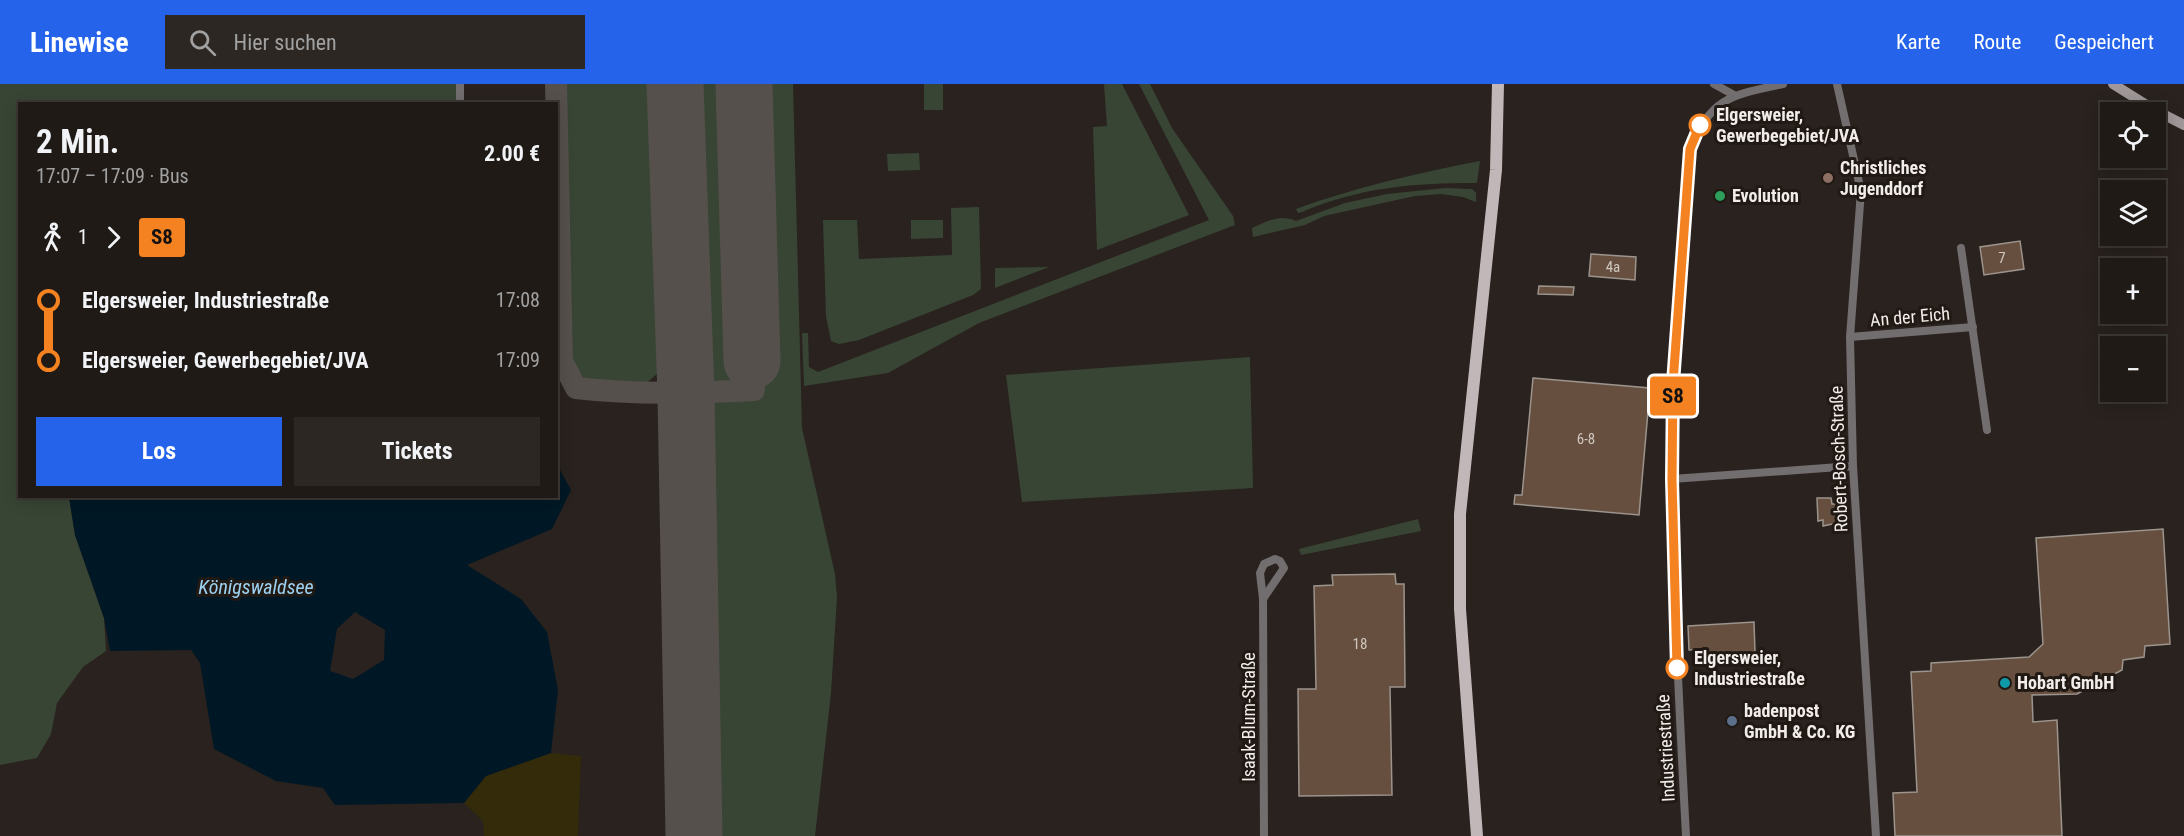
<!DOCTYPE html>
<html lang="de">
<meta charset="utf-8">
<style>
:root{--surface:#1f1a16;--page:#2c2723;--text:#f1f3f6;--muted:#a1a1a1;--line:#3c3835;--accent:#2563eb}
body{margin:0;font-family:"Roboto Condensed",sans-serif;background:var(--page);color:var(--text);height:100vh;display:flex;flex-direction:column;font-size:22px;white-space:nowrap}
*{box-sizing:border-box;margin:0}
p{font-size:20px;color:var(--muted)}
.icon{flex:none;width:33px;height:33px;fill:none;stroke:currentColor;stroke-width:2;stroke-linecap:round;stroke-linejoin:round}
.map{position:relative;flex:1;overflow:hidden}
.side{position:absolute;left:18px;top:18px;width:540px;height:396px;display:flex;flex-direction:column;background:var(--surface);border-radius:0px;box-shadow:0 3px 15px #0003,0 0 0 2px var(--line)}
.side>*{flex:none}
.badge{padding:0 12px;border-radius:4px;font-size:21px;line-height:39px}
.buttons{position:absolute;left:2100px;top:18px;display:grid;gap:12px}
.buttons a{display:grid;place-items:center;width:66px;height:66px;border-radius:0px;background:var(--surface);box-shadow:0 3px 15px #0003,0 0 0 2px var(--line);font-size:30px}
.map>.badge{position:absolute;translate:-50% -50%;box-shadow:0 0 0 3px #fff}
.legs{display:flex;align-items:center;gap:9px;height:66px;padding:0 18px;font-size:20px}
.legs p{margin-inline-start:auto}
.headline{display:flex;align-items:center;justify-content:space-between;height:102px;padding:0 18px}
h1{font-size:33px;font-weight:700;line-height:45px}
.cta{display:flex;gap:12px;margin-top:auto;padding:12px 18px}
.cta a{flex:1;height:69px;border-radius:0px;background:var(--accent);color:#fff;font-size:24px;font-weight:700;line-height:69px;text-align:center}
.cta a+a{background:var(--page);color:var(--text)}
ul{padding:0 18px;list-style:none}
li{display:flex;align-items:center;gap:21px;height:60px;font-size:22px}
li i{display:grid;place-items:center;width:9px;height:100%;margin:0 8px;background:currentColor}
li i::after{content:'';width:15px;height:15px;margin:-8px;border:4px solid;border-radius:50%;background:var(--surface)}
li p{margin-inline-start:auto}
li:first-child i{background:linear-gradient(#0000 50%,currentColor 0)}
li:last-child i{background:linear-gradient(currentColor 50%,#0000 0)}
header{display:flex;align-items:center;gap:36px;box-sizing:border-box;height:84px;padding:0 30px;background:var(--accent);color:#fff}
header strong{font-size:28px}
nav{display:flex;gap:33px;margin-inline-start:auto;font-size:21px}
.search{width:420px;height:54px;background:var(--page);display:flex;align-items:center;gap:15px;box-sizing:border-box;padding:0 21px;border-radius:0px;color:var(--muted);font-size:22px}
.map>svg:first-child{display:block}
</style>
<header>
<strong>Linewise</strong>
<div class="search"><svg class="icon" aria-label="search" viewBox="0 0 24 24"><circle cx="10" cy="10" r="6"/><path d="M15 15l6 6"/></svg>Hier suchen</div>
<nav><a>Karte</a><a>Route</a><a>Gespeichert</a></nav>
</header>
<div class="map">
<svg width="2184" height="752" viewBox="0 0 2184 752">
<rect width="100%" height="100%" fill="#29221e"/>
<path fill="#384534" d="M 0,0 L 460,0 L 460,19 L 20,20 L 20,412 L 69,413 L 75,451 L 104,534 L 106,567 L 83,583 L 57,619 L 51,650 L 37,674 L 0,681 Z
M 560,0 L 660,0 L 668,281 L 645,300 L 585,296 L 568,275 Z
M 687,0 L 793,0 L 802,344 L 835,490 L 837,513 L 831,609 L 815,752 L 708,752 Z
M 924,0 L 943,0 L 943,26 L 924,26 Z
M 1104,0 L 1122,0 L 1189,131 L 1097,166 L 1093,43 L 1107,42 Z
M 1139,0 L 1150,0 L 1172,44 L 1233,132 L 1235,141 L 979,239 L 888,289 L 804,302 L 802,249 L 808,249 L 809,283 L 818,288 L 1209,136 Z
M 919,69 L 920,86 L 888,87 L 887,70 Z
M 1480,77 L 1477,99 C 1414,99 1361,103 1302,128 L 1298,129 L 1296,125 C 1356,103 1418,89 1480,77 Z
M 1445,104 L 1472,105 L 1476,109 L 1476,118 L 1463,113 L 1441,110 L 1415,112 L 1324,132 L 1305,141 L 1253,153 L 1252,144 C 1269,137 1279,130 1296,137 L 1345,119 L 1387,110 Z
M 979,123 L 981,205 L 973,211 L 859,256 L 839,260 L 831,257 L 826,232 L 823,136 L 857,136 L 859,175 L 952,171 L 951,124 Z
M 911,136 L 943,136 L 943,154 L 911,155 Z
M 1049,183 L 995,204 L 995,184 Z
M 1250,273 L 1253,404 L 1022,418 L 1006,291 Z
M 1418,435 L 1421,447 L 1301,471 L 1299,465 Z"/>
<path fill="#332b0a" d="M 551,669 L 581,672 L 578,752 L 484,752 L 483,737 L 464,719 L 486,692 Z"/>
<path fill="#001825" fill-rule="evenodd" d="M 557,386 L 560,386 L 571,406 L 552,445 L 467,481 L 521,515 L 547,548 L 558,606 L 551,669 L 486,692 L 464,719 L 335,721 L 323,704 L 276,697 L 214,665 L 200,579 L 191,566 L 110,567 L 104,534 L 75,451 L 69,413 L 556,412 ZM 355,528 L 385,546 L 384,576 L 353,595 L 330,587 L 337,545 Z"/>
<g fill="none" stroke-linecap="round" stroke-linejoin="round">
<path stroke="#56504c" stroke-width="22" d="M 556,0 L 562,277 L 576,304 C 636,311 694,309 754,306 L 752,277"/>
<path stroke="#56504c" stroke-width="57" d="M 675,0 L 686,310 L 694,752
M 744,0 L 752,277"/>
</g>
<path fill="#664f3e" stroke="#9c948d" stroke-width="1.5" d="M 2020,157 L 2024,185 L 1984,191 L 1980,163 Z
M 1591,170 L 1636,173 L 1635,196 L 1589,192 Z
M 1539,202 L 1574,203 L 1573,211 L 1538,210 Z
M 1533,294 L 1650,304 L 1639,431 L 1514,420 L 1515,411 L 1522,411 Z
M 1817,414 L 1831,414 L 1832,420 L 1839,420 L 1839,428 L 1846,428 L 1841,433 L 1842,438 L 1823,442 L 1823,436 L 1818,437 Z
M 2163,445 L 2170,560 L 2145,562 L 2144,573 L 2123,576 L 2122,586 L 2077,610 L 2032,611 L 2033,638 L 2057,636 L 2062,752 L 1895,752 L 1893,709 L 1917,708 L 1911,588 L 1931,587 L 1931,579 L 2029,573 L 2043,560 L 2036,454 Z
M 1395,490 L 1396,500 L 1404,500 L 1405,603 L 1390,603 L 1392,711 L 1299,712 L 1298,605 L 1316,605 L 1314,502 L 1333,501 L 1332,491 Z
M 1754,538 L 1755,568 L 1704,571 L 1703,565 L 1689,566 L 1688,542 Z"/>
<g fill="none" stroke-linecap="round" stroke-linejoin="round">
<path stroke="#726d6e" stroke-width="8" d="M 460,0 L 460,20
M 1714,0 L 1734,11
M 1837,0 L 1861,107 L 1850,253 L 1853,382 L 1876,752
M 1961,164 L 1987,346
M 1850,253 L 1973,243
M 1672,395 L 1853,382
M 1263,515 L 1284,484 L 1280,477 L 1275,475 L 1264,480 L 1260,489 L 1263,515 L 1264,752
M 1686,752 C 1678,602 1670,452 1673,301 C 1675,222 1684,143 1690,65 C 1711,13 1732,11 1783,0"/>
<path stroke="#9f9798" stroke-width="10" d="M 2113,0 L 2153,25 L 2184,41"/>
<path stroke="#c2b7b8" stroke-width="12" d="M 1477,752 L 1460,525 L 1460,430 L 1496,86 L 1498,0"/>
</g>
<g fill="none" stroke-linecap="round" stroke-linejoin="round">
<g stroke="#fff" stroke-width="14">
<path id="line-1" d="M 1677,584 L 1672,395 L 1673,299 L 1690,65 L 1700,41"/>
</g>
<use href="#line-1" stroke="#f58220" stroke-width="9"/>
</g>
<g fill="#fff" stroke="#f58220" stroke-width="3">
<circle cx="1700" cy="41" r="10"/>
<circle cx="1677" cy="584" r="10"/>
</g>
<circle fill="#8d6e63" stroke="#201914" stroke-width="2" cx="1828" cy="94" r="6"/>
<circle fill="#2e9e5b" stroke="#201914" stroke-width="2" cx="1720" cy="112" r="6"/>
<circle fill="#0f9aa8" stroke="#201914" stroke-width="2" cx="2005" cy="599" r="6"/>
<circle fill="#5c6f8a" stroke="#201914" stroke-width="2" cx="1732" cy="637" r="6"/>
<g text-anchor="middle" stroke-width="6" stroke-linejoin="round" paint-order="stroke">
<g font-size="15" fill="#cfc6bf">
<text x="2002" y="179">7</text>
<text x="1613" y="188">4a</text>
<text x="1586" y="360">6-8</text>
<text x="1360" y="565">18</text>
</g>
<g font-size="18" font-weight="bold" fill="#f2edea" stroke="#201914" text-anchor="start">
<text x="1716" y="37">Elgersweier,<tspan x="1716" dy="21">Gewerbegebiet/JVA</tspan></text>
<text x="1694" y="580">Elgersweier,<tspan x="1694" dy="21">Industriestraße</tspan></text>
</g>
<g font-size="18" font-weight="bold" fill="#f2edea" stroke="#201914" text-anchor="start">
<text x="1840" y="90">Christliches<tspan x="1840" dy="21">Jugenddorf</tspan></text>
<text x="1732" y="118">Evolution</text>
<text x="2017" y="605">Hobart GmbH</text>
<text x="1744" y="633">badenpost<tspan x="1744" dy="21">GmbH &amp; Co. KG</tspan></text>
</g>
<g font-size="18" fill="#f2edea" stroke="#201914">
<text transform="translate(1910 233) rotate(-5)" y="6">An der Eich</text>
<text transform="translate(1839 375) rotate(-92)" y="6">Robert-Bosch-Straße</text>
<text transform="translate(1249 633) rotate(-90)" y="6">Isaak-Blum-Straße</text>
<text transform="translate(1666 664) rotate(-93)" y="6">Industriestraße</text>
</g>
<g font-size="20" font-style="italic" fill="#9dd2f2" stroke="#201914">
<text x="256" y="510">Königswaldsee</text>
</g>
</g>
</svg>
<div class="buttons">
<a><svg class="icon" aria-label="locate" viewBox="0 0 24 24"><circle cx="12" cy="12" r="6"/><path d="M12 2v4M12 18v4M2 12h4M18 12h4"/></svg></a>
<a><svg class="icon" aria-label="layers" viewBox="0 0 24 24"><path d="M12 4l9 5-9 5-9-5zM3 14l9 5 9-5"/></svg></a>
<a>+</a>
<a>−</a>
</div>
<b class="badge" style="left:1673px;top:312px;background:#f58220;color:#111">S8</b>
<section class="side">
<div class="headline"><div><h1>2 Min.</h1><p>17:07 – 17:09 · Bus</p></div><b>2.00 €</b></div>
<div class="legs"><svg class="icon" aria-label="walk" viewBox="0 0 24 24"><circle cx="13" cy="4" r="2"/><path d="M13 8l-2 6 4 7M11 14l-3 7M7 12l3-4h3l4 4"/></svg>1<svg class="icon" aria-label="forward" viewBox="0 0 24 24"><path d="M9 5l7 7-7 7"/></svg><b class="badge" style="background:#f58220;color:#111">S8</b></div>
<ul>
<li><i style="color:#f58220"></i><b>Elgersweier, Industriestraße</b><p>17:08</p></li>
<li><i style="color:#f58220"></i><b>Elgersweier, Gewerbegebiet/JVA</b><p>17:09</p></li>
</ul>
<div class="cta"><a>Los</a><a>Tickets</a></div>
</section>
</div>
